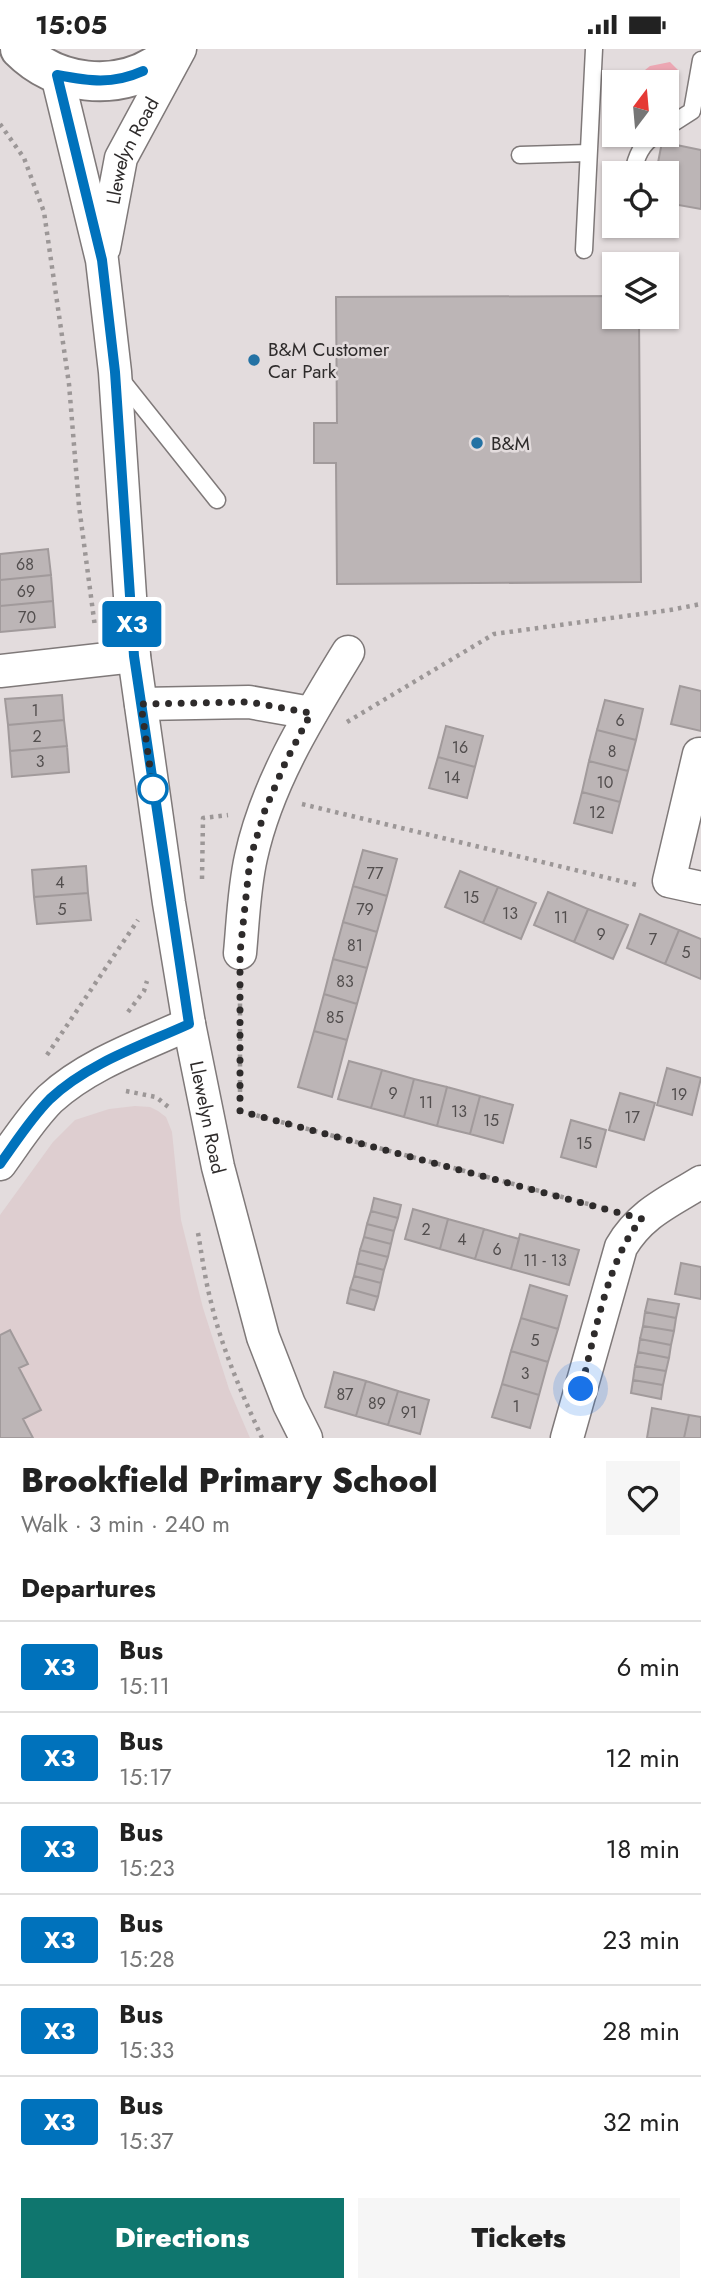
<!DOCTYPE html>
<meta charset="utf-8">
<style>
:root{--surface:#fff;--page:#f6f6f6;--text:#222;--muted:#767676;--line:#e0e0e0;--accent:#0f766e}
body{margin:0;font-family:Jost,sans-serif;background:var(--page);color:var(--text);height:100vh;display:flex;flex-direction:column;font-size:26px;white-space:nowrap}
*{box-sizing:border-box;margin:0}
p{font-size:23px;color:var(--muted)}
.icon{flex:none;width:38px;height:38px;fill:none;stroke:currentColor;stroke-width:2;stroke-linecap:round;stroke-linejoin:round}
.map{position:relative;height:1389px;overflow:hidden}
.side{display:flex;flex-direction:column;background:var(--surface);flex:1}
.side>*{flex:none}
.badge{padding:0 14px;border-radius:5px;font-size:24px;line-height:46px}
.needle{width:46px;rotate:16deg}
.tools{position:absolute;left:602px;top:21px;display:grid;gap:14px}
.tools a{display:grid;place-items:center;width:77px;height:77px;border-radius:0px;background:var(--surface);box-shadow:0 2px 5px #0004;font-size:35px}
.you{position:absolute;width:35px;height:35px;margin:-18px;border:5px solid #fff;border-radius:50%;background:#1a73e8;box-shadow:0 0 0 10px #1a73e833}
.map>.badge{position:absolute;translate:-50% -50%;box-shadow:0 0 0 4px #fff}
h2{padding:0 21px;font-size:26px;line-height:63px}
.round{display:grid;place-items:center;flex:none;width:74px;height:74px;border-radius:0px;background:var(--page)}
.head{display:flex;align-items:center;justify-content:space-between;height:119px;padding:0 21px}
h1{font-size:33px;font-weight:800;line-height:52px}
.primary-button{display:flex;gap:14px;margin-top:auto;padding:14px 21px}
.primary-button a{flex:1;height:80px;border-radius:0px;background:var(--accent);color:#fff;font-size:28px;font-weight:800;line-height:80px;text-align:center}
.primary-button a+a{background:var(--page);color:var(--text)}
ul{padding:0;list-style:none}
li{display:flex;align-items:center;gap:21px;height:91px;padding:0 21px;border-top:2px solid var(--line)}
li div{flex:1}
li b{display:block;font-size:26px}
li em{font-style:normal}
li .badge{min-width:77px;font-weight:700;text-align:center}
.status{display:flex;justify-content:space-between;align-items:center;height:49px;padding:0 35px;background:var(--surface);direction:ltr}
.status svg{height:19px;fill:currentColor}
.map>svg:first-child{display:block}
</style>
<div class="status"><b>15:05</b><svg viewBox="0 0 49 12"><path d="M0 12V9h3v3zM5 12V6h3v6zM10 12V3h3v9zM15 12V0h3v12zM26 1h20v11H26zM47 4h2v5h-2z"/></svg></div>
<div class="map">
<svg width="701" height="1389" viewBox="0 0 701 1389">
<rect width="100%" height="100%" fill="#e3dcdd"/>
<path fill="#deced0" d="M 135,1057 L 150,1058 L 158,1062 L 166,1068 L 172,1083 L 181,1171 L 203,1259 L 229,1340 L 250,1389 L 0,1389 L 0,1166 L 53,1093 L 75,1071 L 109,1060 Z"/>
<path fill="#eca7b3" d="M 670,13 L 679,22 C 679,34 676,44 667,53 L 667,33 L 630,33 L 650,17 Z"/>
<path fill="#bcb5b6" stroke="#a19a9b" stroke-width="2" d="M 662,93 L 701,101 L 701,160 L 667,154 L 667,124 L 656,124 Z
M 614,247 L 614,268 L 639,268 L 641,533 L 337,535 L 336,414 L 314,414 L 314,374 L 337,374 L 336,248 Z
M 48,500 L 51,526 L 0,531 L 0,505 Z
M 51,526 L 53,552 L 0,557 L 0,531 Z
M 53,552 L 55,578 L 0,583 L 0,557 Z
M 680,637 L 701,642 L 701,682 L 671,675 Z
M 62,646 L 64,671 L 8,676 L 5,650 Z
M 605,651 L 643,660 L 636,691 L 597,681 Z
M 64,671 L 67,697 L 10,702 L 8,676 Z
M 446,677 L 483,687 L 475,718 L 438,708 Z
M 597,681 L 636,691 L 628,722 L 589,712 Z
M 67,697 L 69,723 L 12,728 L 10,702 Z
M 438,708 L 475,718 L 467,749 L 429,739 Z
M 589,712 L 628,722 L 620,753 L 582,743 Z
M 582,743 L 620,753 L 612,784 L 574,774 Z
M 363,801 L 397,810 L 387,847 L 353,837 Z
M 86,817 L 88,844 L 34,848 L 32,821 Z
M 460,822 L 498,838 L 483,874 L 445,858 Z
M 353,837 L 387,847 L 377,883 L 343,873 Z
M 498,838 L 536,854 L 521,890 L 483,874 Z
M 548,843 L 588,860 L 574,893 L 534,876 Z
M 88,844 L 91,871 L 37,875 L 34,848 Z
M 588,860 L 628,876 L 613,910 L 574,893 Z
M 640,865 L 679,881 L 665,915 L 627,899 Z
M 343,873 L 377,883 L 367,919 L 333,910 Z
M 679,881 L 701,890 L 701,930 L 665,915 Z
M 333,910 L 367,919 L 357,955 L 324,945 Z
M 324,945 L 357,955 L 347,991 L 314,982 Z
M 314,982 L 347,991 L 332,1048 L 298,1038 Z
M 349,1012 L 382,1021 L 371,1059 L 338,1050 Z
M 667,1019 L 701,1029 L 692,1066 L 657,1056 Z
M 382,1021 L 414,1030 L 404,1068 L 371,1059 Z
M 414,1030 L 447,1038 L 437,1077 L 404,1068 Z
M 447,1038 L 480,1047 L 470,1085 L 437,1077 Z
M 620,1044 L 655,1054 L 644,1091 L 609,1081 Z
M 480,1047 L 513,1056 L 503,1094 L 470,1085 Z
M 571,1071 L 606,1081 L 596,1118 L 561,1108 Z
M 374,1149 L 401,1156 L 398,1169 L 371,1162 Z
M 413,1160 L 448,1170 L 440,1200 L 405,1190 Z
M 371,1162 L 398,1169 L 394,1182 L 367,1175 Z
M 448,1170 L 484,1180 L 475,1210 L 440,1200 Z
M 367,1175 L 394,1182 L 391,1195 L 364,1188 Z
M 484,1180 L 519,1190 L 511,1220 L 475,1210 Z
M 520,1185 L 579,1201 L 569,1236 L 511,1220 Z
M 364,1188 L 391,1195 L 388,1208 L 360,1201 Z
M 360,1201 L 388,1208 L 384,1221 L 357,1214 Z
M 357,1214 L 384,1221 L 381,1234 L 354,1227 Z
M 681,1214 L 701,1218 L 701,1250 L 675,1245 Z
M 354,1227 L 381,1234 L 378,1248 L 350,1240 Z
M 530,1236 L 567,1247 L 558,1280 L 521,1269 Z
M 350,1240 L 378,1248 L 374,1261 L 347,1254 Z
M 648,1250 L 679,1255 L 676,1269 L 645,1263 Z
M 645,1263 L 676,1269 L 674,1282 L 643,1277 Z
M 521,1269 L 558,1280 L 548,1313 L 511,1302 Z
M 643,1277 L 674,1282 L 671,1296 L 640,1290 Z
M 10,1281 L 28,1315 L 19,1319 L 41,1361 L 23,1370 L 33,1389 L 0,1389 L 0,1286 Z
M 640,1290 L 671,1296 L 669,1309 L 638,1303 Z
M 511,1302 L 548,1313 L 539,1346 L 502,1335 Z
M 638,1303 L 669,1309 L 666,1322 L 635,1317 Z
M 635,1317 L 666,1322 L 663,1336 L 633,1331 Z
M 334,1323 L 366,1332 L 356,1367 L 325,1358 Z
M 633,1331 L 663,1336 L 661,1350 L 631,1344 Z
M 366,1332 L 398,1342 L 388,1376 L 356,1367 Z
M 502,1335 L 539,1346 L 530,1379 L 492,1368 Z
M 398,1342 L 429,1351 L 420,1385 L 388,1376 Z
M 652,1359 L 689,1366 L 684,1389 L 647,1389 Z
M 689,1366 L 701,1368 L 701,1389 L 684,1389 Z"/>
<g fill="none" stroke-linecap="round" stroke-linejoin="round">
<g stroke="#7f7979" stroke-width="19">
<path id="lane" d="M 667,78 L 692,62 L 701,11
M 520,106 L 588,104
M 633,124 C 636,108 641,95 656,86
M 584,201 L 594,0
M 119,328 L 217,451"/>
</g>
<g stroke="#7f7979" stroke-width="35">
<g id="street">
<path id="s1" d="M 57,26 L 102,211 L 115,323 L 134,607 L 169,854 L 189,975 L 218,1118 L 263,1288 L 289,1355 L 306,1389"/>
<path id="s2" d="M 104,199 L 121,109 L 180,0"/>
<path d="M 0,622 L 134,607"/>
<path d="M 141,655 L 249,653 L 311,664"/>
<path d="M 699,705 L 669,832 L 701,839"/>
<path d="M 240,904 C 243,872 244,839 251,808 C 267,734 309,667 348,603"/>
<path d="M 0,1115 C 16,1093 31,1069 50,1050 C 88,1015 143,996 189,975"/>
<path d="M 567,1389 L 621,1198 C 641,1164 669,1153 701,1133"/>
</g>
</g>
<g stroke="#7f7979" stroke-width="42">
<path id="secondary" d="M 20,0 C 56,36 115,43 158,15 C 164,11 170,5 175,0"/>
</g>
<path stroke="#9c9797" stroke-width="4.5" stroke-dasharray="3.5 5" stroke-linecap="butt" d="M 0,75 L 24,109 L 44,163 L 69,335 L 79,457 L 95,578
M 347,673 L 494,585 L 670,561 L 701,555
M 302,755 L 637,836
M 202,830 L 203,769 L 228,766
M 128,963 L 144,942 L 147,932
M 47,1006 L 138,871
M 126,1042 L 156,1048 L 171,1060
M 240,1043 L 240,936
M 240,1062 L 607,1160
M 198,1184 C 202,1207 205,1230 211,1253 C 222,1300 242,1345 262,1389"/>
<use href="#lane" stroke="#fff" stroke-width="16"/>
<use href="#street" stroke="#fff" stroke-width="32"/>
<use href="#secondary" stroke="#fff" stroke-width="38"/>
</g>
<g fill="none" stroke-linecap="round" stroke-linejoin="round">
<g stroke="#fff" stroke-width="16">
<path id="line" d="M 0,1115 C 16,1093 31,1069 50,1050 C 88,1014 143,996 189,975 L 134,607 L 115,323 L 102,211 L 57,26 C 89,32 112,36 143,22"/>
</g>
<use href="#line" stroke="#0072bc" stroke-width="10"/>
<path stroke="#2e2b2b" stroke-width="7" stroke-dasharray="0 12.6" d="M 153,740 L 141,655 L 249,653 L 311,664 L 286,712 L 265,761 L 250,810 L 240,904 L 240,1062 L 642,1170 C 608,1207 594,1290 581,1340"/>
</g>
<g fill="#2472a4" stroke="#e3dcdd" stroke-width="2.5">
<circle cx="254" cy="311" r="7"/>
<circle cx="477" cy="394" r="7"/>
</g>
<circle fill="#fff" stroke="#0072bc" stroke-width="3.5" cx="153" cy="740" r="14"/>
<g text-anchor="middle" stroke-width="5" stroke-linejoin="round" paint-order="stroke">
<g font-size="16" fill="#524e4e">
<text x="25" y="521">68</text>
<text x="26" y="548">69</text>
<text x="27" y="574">70</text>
<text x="35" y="667">1</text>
<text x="620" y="677">6</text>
<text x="37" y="693">2</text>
<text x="460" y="704">16</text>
<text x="612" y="708">8</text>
<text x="40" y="718">3</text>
<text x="452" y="734">14</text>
<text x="605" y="739">10</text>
<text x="597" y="769">12</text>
<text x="375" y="830">77</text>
<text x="60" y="839">4</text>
<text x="471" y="854">15</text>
<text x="62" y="866">5</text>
<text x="365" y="866">79</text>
<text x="510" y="870">13</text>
<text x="561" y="874">11</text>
<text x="601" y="891">9</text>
<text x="653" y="896">7</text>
<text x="355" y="902">81</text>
<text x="686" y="909">5</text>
<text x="345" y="938">83</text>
<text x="335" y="974">85</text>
<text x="393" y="1050">9</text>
<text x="679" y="1051">19</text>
<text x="426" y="1059">11</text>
<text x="459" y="1068">13</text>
<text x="632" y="1074">17</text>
<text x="491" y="1077">15</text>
<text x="584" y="1100">15</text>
<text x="426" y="1186">2</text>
<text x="462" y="1196">4</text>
<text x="497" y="1206">6</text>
<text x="545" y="1217">11 - 13</text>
<text x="535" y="1297">5</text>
<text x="525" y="1330">3</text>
<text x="345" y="1351">87</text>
<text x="377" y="1360">89</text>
<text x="516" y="1363">1</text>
<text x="409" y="1369">91</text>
</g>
<g font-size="19" fill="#2e2b2b" stroke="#e3dcdd">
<text dy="7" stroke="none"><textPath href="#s2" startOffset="102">Llewelyn Road</textPath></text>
<text dy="7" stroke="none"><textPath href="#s1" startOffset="1055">Llewelyn Road</textPath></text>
</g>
<g font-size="19" fill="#2e2b2b" stroke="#e3dcdd" text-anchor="start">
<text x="268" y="307">B&amp;M Customer<tspan x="268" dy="22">Car Park</tspan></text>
<text x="491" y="401">B&amp;M</text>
</g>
</g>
</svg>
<div class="tools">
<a><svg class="needle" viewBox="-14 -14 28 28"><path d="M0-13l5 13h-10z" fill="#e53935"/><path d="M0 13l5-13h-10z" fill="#767676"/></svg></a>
<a><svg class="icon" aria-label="locate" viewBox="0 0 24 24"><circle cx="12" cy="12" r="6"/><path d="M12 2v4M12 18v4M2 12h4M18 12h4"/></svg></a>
<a><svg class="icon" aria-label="layers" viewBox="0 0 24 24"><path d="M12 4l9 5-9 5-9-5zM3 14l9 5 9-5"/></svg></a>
</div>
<div class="you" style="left:581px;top:1340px"></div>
<b class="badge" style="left:132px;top:575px;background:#0072bc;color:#fff">X3</b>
</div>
<section class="side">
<div class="head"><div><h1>Brookfield Primary School</h1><p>Walk · 3 min · 240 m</p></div><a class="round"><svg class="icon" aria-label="heart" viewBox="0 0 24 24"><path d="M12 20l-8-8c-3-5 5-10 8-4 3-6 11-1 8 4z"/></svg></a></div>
<h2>Departures</h2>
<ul>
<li><span class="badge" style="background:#0072bc;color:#fff">X3</span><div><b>Bus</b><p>15:11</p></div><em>6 min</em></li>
<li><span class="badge" style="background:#0072bc;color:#fff">X3</span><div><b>Bus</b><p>15:17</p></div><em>12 min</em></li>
<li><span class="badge" style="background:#0072bc;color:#fff">X3</span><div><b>Bus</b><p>15:23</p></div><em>18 min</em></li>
<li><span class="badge" style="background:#0072bc;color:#fff">X3</span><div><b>Bus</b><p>15:28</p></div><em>23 min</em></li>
<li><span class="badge" style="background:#0072bc;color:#fff">X3</span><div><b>Bus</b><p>15:33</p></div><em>28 min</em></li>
<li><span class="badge" style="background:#0072bc;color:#fff">X3</span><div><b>Bus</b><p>15:37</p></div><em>32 min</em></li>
</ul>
<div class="primary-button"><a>Directions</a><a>Tickets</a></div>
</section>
